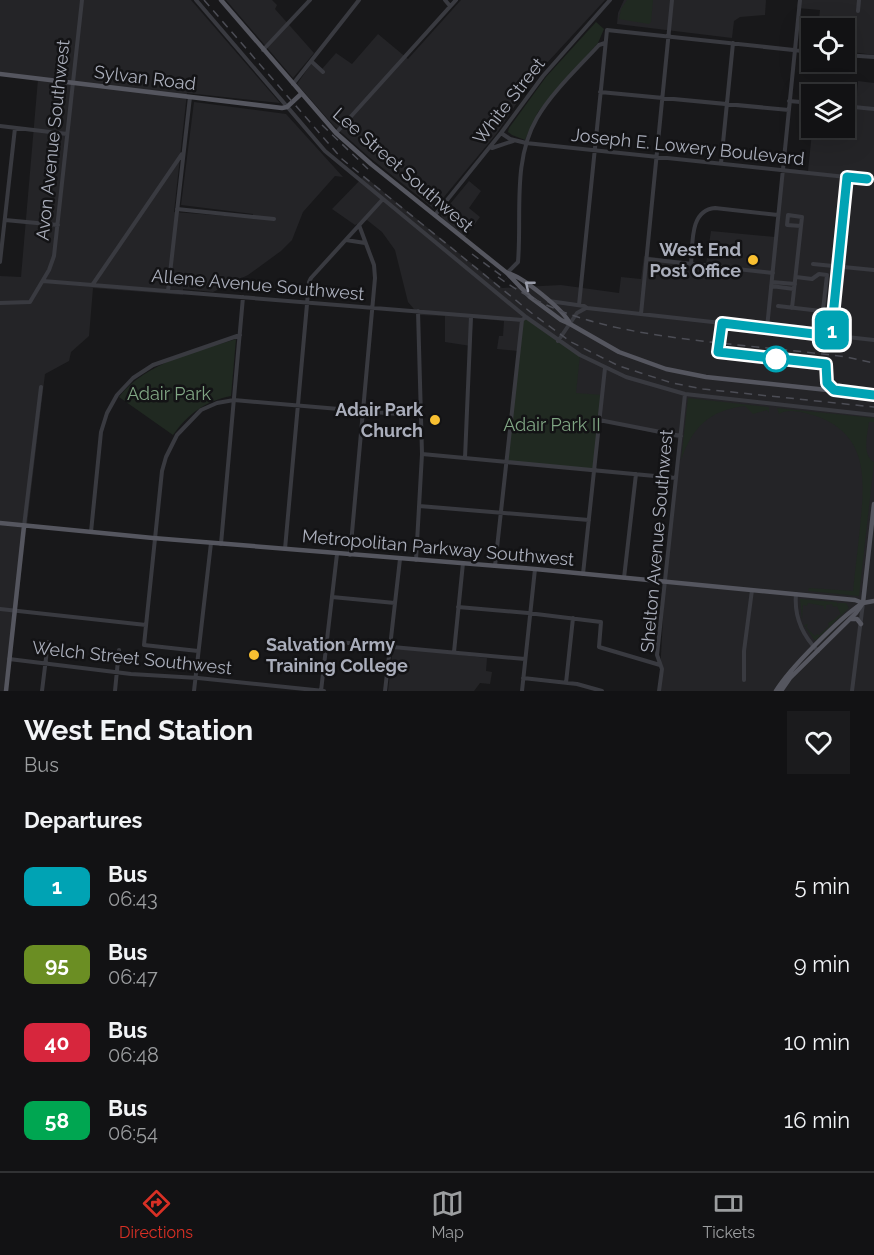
<!DOCTYPE html>
<style>
:root{--surface:#121214;--page:#1b1b1d;--text:#f1f3f6;--muted:#9c9ea0;--line:#313234;--accent:#d93025}
body{margin:0;font-family:Raleway,sans-serif;background:var(--page);color:var(--text);height:100vh;display:flex;flex-direction:column;font-size:22px;white-space:nowrap}
*{box-sizing:border-box;margin:0}
p{font-size:20px;color:var(--muted)}
.icon{flex:none;width:33px;height:33px;fill:none;stroke:currentColor;stroke-width:2;stroke-linecap:round;stroke-linejoin:round}
.map{position:relative;height:691px;overflow:hidden}
.sheet{display:flex;flex-direction:column;background:var(--surface);flex:1}
.sheet>*{flex:none}
.badge{padding:0 12px;border-radius:9px;font-size:21px;line-height:39px}
.buttons{position:absolute;left:801px;top:18px;display:grid;gap:12px}
.buttons a{display:grid;place-items:center;width:54px;height:54px;border-radius:0px;background:var(--surface);box-shadow:0 6px 24px #0002,0 0 0 2px var(--line);font-size:30px}
.map>.badge{position:absolute;translate:-50% -50%;box-shadow:0 0 0 3px #fff}
h2{padding:0 24px;font-size:22px;line-height:54px}
.round{display:grid;place-items:center;flex:none;width:63px;height:63px;border-radius:0px;background:var(--page)}
.overview{display:flex;align-items:center;justify-content:space-between;height:102px;padding:0 24px}
h1{font-size:28px;font-weight:700;line-height:45px}
ul{padding:0;list-style:none}
li{display:flex;align-items:center;gap:18px;height:78px;padding:0 24px}
li div{flex:1}
li b{display:block;font-size:22px}
li em{font-style:normal}
li .badge{min-width:66px;font-weight:700;text-align:center}
.tabs{display:flex;justify-content:space-around;align-items:center;height:84px;border-top:2px solid var(--line);background:var(--surface);font-size:16px;color:var(--muted)}
.tabs a{display:grid;justify-items:center;gap:3px}
.tabs .on{color:var(--accent)}
.map>svg:first-child{display:block}
</style>
<div class="map">
<svg width="874" height="691" viewBox="0 0 874 691">
<rect width="100%" height="100%" fill="#18181a"/>
<path fill="#242427" d="M 0,0 L 191,0 L 280,103 L 187,93 L 174,212 L 253,218 L 253,214 L 181,205 L 194,102 L 286,114 L 343,177 L 335,176 L 303,212 L 292,240 L 281,251 L 248,275 L 213,292 L 183,289 L 183,295 L 93,288 L 89,336 L 71,352 L 69,361 L 45,374 L 7,691 L 0,691 L 0,276 L 21,277 L 38,79 L 0,74 Z
M 226,0 L 272,0 L 277,5 L 275,9 L 314,53 L 293,78 Z
M 461,0 L 605,0 L 534,77 L 497,133 L 434,209 L 369,157 L 334,126 L 297,84 L 313,61 L 322,69 L 336,53 L 352,64 L 378,34 L 408,59 Z
M 624,0 L 766,0 L 765,15 L 740,17 L 734,21 L 732,38 L 617,24 L 618,13 Z
M 798,0 L 874,0 L 874,55 L 845,51 L 844,28 L 818,28 L 820,10 L 797,8 Z
M 858,81 L 874,83 L 874,691 L 659,691 L 665,583 L 680,439 L 599,420 L 576,393 L 518,351 L 497,349 L 499,336 L 503,336 L 504,321 L 473,318 L 471,346 L 445,342 L 445,316 L 419,315 L 408,302 L 395,250 L 382,232 L 367,220 L 355,225 L 332,209 L 364,176 L 502,288 L 561,285 L 619,293 L 621,277 L 641,279 L 644,256 L 706,264 L 711,231 L 775,237 L 782,168 L 808,171 L 812,132 L 842,135 L 842,128 L 844,128 L 845,103 L 856,104 Z
M 469,181 L 481,191 L 469,208 L 480,217 L 465,237 L 442,218 L 441,215 Z
M 393,647 L 487,658 L 486,671 L 492,672 L 490,684 L 480,683 L 474,691 L 388,691 Z"/>
<path fill="#202921" d="M 627,0 L 653,0 L 651,22 L 649,24 L 619,19 L 621,9 Z
M 596,22 L 604,29 L 598,43 L 538,112 L 525,140 L 512,135 L 508,132 L 509,128 L 546,77 Z
M 526,317 L 580,355 L 576,393 L 602,395 L 594,470 L 506,462 L 522,320 Z
M 236,339 L 231,396 C 205,401 188,414 173,435 L 119,397 C 146,362 196,352 236,339 Z
M 688,398 L 769,407 L 769,413 L 767,410 L 753,414 L 745,406 C 709,410 692,428 681,460 Z
M 777,408 L 874,418 L 874,422 L 869,422 C 867,436 862,455 874,462 L 859,596 L 808,591 L 809,588 L 853,591 C 855,570 858,548 860,527 C 865,479 869,433 813,415 C 803,412 786,408 779,414 Z
M 800,599 L 837,602 L 838,606 L 838,603 L 846,603 L 849,608 L 815,641 L 804,625 L 808,624 L 806,627 L 815,636 L 817,634 L 819,635 L 829,626 L 828,623 L 835,619 L 839,615 L 841,615 L 837,606 L 833,607 L 832,604 L 826,605 L 826,609 L 824,609 L 824,606 L 808,603 L 807,606 L 803,605 L 802,620 Z"/>
<g fill="none" stroke-linecap="round" stroke-linejoin="round">
<path stroke="#393a40" stroke-width="4" d="M 196,0 L 325,151 L 526,317 L 580,355 L 626,377 L 685,394 L 874,415
M 445,0 L 450,6
M 858,11 L 859,0
M 263,50 L 310,0
M 844,55 L 874,57
M 311,61 L 323,72
M 293,84 L 359,0
M 600,92 L 789,110
M 789,101 L 812,103
M 844,106 L 874,109
M 0,126 L 67,134
M 336,133 L 456,0
M 501,133 L 510,139 L 526,143 L 874,180
M 492,148 L 513,141
M 721,163 L 733,43
M 177,209 L 274,219
M 435,215 L 501,133 L 543,76 L 610,0
M 788,215 L 802,217 L 801,226 L 787,225 Z
M 5,220 L 58,225
M 346,240 L 365,243
M 647,259 L 773,273
M 0,262 L 15,128
M 691,264 C 693,245 689,210 715,208 L 778,215
M 813,264 L 874,270
M 507,273 L 518,262 C 522,215 512,161 537,118 C 552,92 579,67 599,45 L 605,43
M 43,281 L 522,320 L 526,317
M 772,282 L 795,284
M 93,284 L 182,154
M 771,286 L 794,289
M 168,291 L 190,97
M 549,301 L 584,306 L 587,308 L 874,340
M 0,303 L 30,302 L 49,270 L 54,256 L 82,0
M 579,305 L 607,30 L 812,52
M 778,306 L 821,311 L 823,310 L 827,275 L 819,274 L 812,279 L 796,277
M 792,308 L 801,226
M 641,314 L 672,0
M 767,328 L 800,0
M 831,336 L 847,177
M 558,341 L 577,313 L 586,308
M 599,420 L 681,436
M 422,454 L 676,478
M 465,458 L 471,316
M 419,506 L 589,520
M 24,526 L 41,387
M 91,532 L 101,432 L 107,413 L 117,395 L 133,378 L 153,365 L 240,335
M 221,544 L 243,297
M 285,549 L 309,282 L 311,278 L 382,200
M 350,555 L 375,278 L 374,265 L 359,225
M 416,560 L 422,454 L 418,311
M 495,566 L 522,320
M 583,574 L 605,368
M 624,578 L 636,474
M 796,594 C 794,617 802,635 818,651
M 332,597 L 395,603
M 458,607 L 528,613 L 601,622 L 599,647 L 660,665
M 0,609 L 146,625
M 327,641 L 525,659
M 198,651 L 144,645 L 162,471 L 166,457 L 177,435 L 201,410 L 217,403 L 234,400 L 421,416
M 454,652 L 463,563
M 9,659 L 131,674 L 198,678 L 324,691
M 523,678 L 577,684 L 602,691
M 744,680 L 744,651 L 752,590
M 566,683 L 573,618
M 42,691 L 48,642
M 115,691 L 119,650
M 194,691 L 211,543
M 321,691 L 337,554
M 385,691 L 400,559
M 522,691 L 535,569
M 659,691 L 662,669 L 657,655 L 685,394
M 852,691 L 863,603"/>
<path stroke="#55565f" stroke-width="4.5" d="M 221,0 L 336,133 L 371,164 L 507,273 L 530,297 L 561,320 L 570,324 L 619,352 L 666,369 L 706,377 L 874,395
M 0,74 L 282,108 L 287,107 L 301,94
M 507,273 C 521,275 565,311 570,324
M 0,523 L 153,538 L 535,569 L 855,600 L 863,603 L 874,601
M 850,619 L 857,619 L 861,624
M 6,691 L 24,526
M 776,691 C 789,669 840,618 861,604
M 781,691 L 790,678 L 856,613 L 863,603 L 874,504"/>
<path stroke="#4c4d55" stroke-width="1.5" stroke-dasharray="8 6" stroke-linecap="butt" d="M 204,0 L 342,159 L 534,315 L 571,342 L 619,366 L 672,383 L 703,389 L 874,407
M 322,125 L 368,169
M 472,254 L 506,279
M 498,277 C 561,323 635,333 710,342 C 755,347 801,351 846,357 L 874,363"/>
</g>
<defs><path id="oneway-chevron" d="M-2-3.5L2.5 0L-2 3.5" fill="none" stroke-width="1.6" stroke-linecap="round" stroke-linejoin="round" transform="scale(1.5)"/></defs>
<use stroke="#999ca9" href="#oneway-chevron" transform="translate(529 285) rotate(-141)"/>
<g fill="none" stroke-linecap="round" stroke-linejoin="round">
<g stroke="#fff" stroke-width="14">
<path id="line" d="M 867,179 L 847,177 L 831,336 L 722,323 L 718,352 L 826,364 L 827,383 L 834,390 L 874,395"/>
</g>
<use href="#line" stroke="#00a3b4" stroke-width="9"/>
</g>
<g fill="#f9c031" stroke="#131315" stroke-width="2">
<circle cx="753" cy="260" r="6"/>
<circle cx="435" cy="420" r="6"/>
<circle cx="254" cy="655" r="6"/>
</g>
<circle fill="#fff" stroke="#00a3b4" stroke-width="3" cx="776" cy="359" r="12"/>
<g text-anchor="middle" stroke-width="5" stroke-linejoin="round" paint-order="stroke">
<g font-size="18" fill="#aaaebb" stroke="#131315">
<text transform="translate(145 78) rotate(7)" y="6">Sylvan Road</text>
<text transform="translate(509 101) rotate(-52)" y="6">White Street</text>
<text transform="translate(53 140) rotate(-84)" y="6">Avon Avenue Southwest</text>
<text transform="translate(688 147) rotate(6)" y="6">Joseph E. Lowery Boulevard</text>
<text transform="translate(403 170) rotate(41)" y="6">Lee Street Southwest</text>
<text transform="translate(258 285) rotate(5)" y="6">Allene Avenue Southwest</text>
<text transform="translate(657 541) rotate(-85)" y="6">Shelton Avenue Southwest</text>
<text transform="translate(438 548) rotate(5)" y="6">Metropolitan Parkway Southwest</text>
<text transform="translate(132 658) rotate(6)" y="6">Welch Street Southwest</text>
</g>
<g font-size="18" font-weight="bold" fill="#aaaebb" stroke="#131315" text-anchor="end">
<text x="741" y="256">West End<tspan x="741" dy="21">Post Office</tspan></text>
<text x="423" y="416">Adair Park<tspan x="423" dy="21">Church</tspan></text>
<text x="266" y="651" text-anchor="start">Salvation Army<tspan x="266" dy="21">Training College</tspan></text>
</g>
<g font-size="18" fill="#80a684" stroke="#131315">
<text x="169" y="400">Adair Park</text>
<text x="552" y="431">Adair Park II</text>
</g>
</g>
</svg>
<div class="buttons">
<a><svg class="icon" aria-label="locate" viewBox="0 0 24 24"><circle cx="12" cy="12" r="6"/><path d="M12 2v4M12 18v4M2 12h4M18 12h4"/></svg></a>
<a><svg class="icon" aria-label="layers" viewBox="0 0 24 24"><path d="M12 4l9 5-9 5-9-5zM3 14l9 5 9-5"/></svg></a>
</div>
<b class="badge" style="left:832px;top:330px;background:#00a3b4;color:#fff">1</b>
</div>
<section class="sheet">
<div class="overview"><div><h1>West End Station</h1><p>Bus</p></div><a class="round"><svg class="icon" aria-label="heart" viewBox="0 0 24 24"><path d="M12 20l-8-8c-3-5 5-10 8-4 3-6 11-1 8 4z"/></svg></a></div>
<h2>Departures</h2>
<ul>
<li><span class="badge" style="background:#00a3b4;color:#fff">1</span><div><b>Bus</b><p>06:43</p></div><em>5 min</em></li>
<li><span class="badge" style="background:#6b8e23;color:#fff">95</span><div><b>Bus</b><p>06:47</p></div><em>9 min</em></li>
<li><span class="badge" style="background:#d7263d;color:#fff">40</span><div><b>Bus</b><p>06:48</p></div><em>10 min</em></li>
<li><span class="badge" style="background:#00a651;color:#fff">58</span><div><b>Bus</b><p>06:54</p></div><em>16 min</em></li>
</ul>
</section>
<nav class="tabs">
<a class="on"><svg class="icon" aria-label="directions" viewBox="0 0 24 24"><path d="M12 3l9 9-9 9-9-9zM9 14v-3h6M13 9l2 2-2 2"/></svg>Directions</a>
<a><svg class="icon" aria-label="map" viewBox="0 0 24 24"><path d="M3 6l6-2 6 2 6-2v14l-6 2-6-2-6 2zM9 4v14M15 6v14"/></svg>Map</a>
<a><svg class="icon" aria-label="tickets" viewBox="0 0 24 24"><path d="M3 7h18v10H3zM15 7v10"/></svg>Tickets</a>
</nav>
